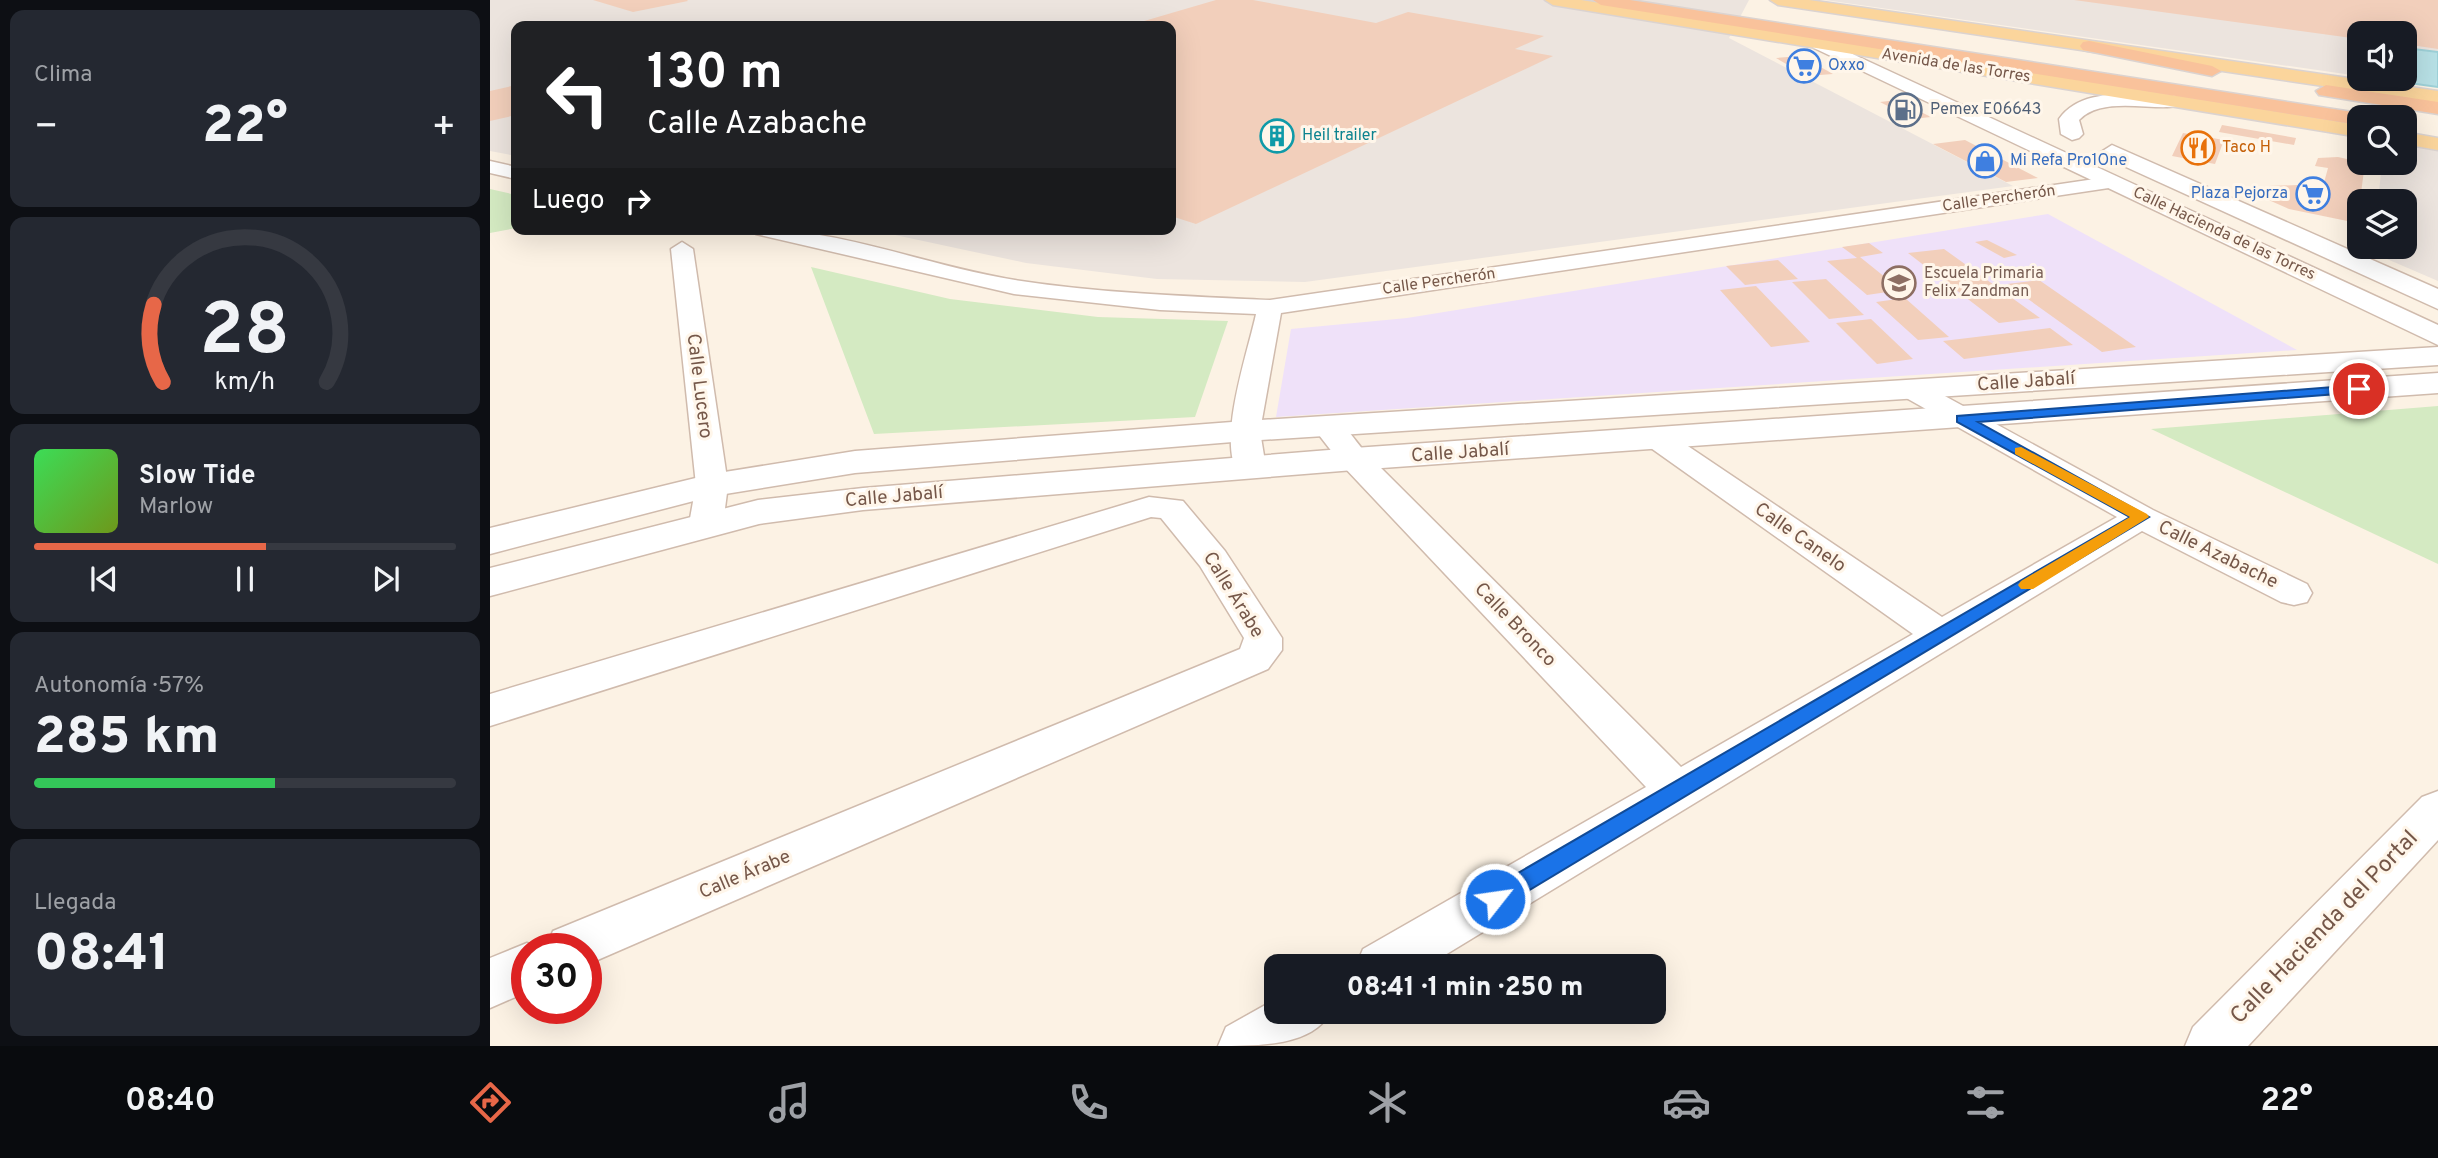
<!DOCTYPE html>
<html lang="es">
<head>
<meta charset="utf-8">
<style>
  :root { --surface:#171b24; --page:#242831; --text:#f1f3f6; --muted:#9ea1a6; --line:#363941; --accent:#e76748 }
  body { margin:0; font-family:Overpass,sans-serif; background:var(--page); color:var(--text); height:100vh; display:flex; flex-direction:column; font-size:26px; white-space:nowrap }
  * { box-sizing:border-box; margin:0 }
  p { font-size:23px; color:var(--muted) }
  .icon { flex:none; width:38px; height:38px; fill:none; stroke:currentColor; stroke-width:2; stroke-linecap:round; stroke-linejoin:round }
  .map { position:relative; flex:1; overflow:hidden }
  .panel { display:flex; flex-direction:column; gap:10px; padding:10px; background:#0d0f14; width:490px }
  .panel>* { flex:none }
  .banner { position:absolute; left:21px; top:21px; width:665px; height:214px; border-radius:14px; box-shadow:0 7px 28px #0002; background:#202124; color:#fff; overflow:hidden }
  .fabs { position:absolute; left:1857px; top:21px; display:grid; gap:14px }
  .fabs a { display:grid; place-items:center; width:70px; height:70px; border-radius:14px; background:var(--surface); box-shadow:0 7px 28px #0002; font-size:35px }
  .speed { position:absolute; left:21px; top:933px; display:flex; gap:14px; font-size:35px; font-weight:700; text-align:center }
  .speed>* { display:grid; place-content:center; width:91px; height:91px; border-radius:50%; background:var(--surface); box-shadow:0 7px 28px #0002; line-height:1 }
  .speed .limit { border:10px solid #d22; background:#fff; color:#111 }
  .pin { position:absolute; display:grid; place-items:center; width:60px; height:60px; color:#fff; margin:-30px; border:4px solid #fff; border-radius:50%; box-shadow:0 2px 7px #0007 }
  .me { position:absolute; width:77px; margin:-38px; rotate:60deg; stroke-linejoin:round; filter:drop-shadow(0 0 5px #0008) }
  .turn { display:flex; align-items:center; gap:24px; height:147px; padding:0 21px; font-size:32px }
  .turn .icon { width:91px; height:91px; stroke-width:2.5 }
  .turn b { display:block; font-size:49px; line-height:60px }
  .then { display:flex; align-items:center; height:66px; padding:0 21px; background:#0003; gap:14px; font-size:26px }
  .big { font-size:52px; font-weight:800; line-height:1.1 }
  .panel .card { flex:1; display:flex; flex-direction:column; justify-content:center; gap:10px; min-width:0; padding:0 24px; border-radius:14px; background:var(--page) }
  .panel .dial { align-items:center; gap:0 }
  .dial svg { height:182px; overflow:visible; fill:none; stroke:var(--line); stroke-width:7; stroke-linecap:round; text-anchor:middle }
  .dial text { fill:var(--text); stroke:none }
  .song { display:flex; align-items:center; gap:21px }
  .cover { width:84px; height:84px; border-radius:10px; background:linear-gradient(135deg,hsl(130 70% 55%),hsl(80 70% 35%)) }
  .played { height:7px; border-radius:4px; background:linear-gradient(90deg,var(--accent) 55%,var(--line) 55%) }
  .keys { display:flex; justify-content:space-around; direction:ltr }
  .heat { display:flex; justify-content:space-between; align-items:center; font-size:38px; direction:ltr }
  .charge { height:10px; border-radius:5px; background:linear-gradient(90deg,#34c759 57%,var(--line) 0) }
  .trip { position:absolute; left:774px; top:954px; width:402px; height:70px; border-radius:14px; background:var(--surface); box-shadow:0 7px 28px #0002; font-weight:800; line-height:70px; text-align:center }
  .tabs { display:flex; height:112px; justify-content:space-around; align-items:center; background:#090b0e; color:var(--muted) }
  .tabs .icon { width:49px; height:49px }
  .tabs .selected { color:var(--accent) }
  .tabs b { font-size:32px; color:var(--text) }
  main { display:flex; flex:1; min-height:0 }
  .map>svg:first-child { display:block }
  .industrial { fill:#ece4de }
  .education { fill:#efe1f9 }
  .green { fill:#d4eac2 }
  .water { fill:#b8e1e6; stroke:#9ed1d8; stroke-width:2 }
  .building { fill:#f2cfbb }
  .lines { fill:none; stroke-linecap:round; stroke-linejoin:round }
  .minor-casing { stroke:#d0bbad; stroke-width:3 }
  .tertiary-casing { stroke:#d0bbad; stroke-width:3 }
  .primary-casing { stroke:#dbd3d0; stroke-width:3 }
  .trunk-casing { stroke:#dbd3d0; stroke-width:3 }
  .minor { fill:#fff; fill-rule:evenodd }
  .tertiary { fill:#fff; fill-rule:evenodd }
  .primary { fill:#fbd59c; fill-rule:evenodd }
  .trunk { fill:#f9c29b; fill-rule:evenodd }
  .route { fill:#1a73e8; stroke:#114b97; stroke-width:2 }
  .slow { fill:#f59e0b }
  .labels { text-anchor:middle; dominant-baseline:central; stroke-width:6; stroke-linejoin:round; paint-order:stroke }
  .far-shop-label { font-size:16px; fill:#366cbe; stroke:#fff6ea; text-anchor:start }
  .far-street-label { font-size:16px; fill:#755749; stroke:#fff6ea }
  .far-service-label { font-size:16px; fill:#4e5e75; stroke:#fff6ea; text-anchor:start }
  .far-culture-label { font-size:16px; fill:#0d838f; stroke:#fff6ea; text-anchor:start }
  .far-food-label { font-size:16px; fill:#c56008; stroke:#fff6ea; text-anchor:start }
  .far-education-label { font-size:16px; fill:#785e54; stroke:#fff6ea; text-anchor:start }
  .street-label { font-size:19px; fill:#755749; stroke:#fff6ea }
  .near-street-label { font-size:23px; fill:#755749; stroke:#fff6ea }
</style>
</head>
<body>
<main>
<section class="panel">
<div class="card"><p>Clima</p>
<div class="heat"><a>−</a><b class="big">22°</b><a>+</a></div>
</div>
<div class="card dial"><svg viewBox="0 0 100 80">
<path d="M14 69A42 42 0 1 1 86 69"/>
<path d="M14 69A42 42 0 0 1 10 35" stroke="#e76748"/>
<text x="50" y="56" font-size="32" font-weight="700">28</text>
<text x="50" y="72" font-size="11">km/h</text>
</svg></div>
<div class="card">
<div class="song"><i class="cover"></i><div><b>Slow Tide</b><p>Marlow</p></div></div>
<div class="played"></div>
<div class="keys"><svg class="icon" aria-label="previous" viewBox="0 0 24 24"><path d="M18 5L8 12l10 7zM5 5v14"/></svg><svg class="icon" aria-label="pause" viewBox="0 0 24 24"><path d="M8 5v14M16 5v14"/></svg><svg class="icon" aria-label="next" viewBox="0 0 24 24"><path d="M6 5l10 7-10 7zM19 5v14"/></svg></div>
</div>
<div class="card"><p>Autonomía · 57%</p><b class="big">285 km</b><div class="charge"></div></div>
<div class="card"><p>Llegada</p><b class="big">08:41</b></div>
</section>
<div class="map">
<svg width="1948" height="1046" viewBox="0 0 1948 1046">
  <rect width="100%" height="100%" fill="#fcf2e4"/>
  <!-- industrial -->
  <path class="industrial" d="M0 0H1259L1239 38 1523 186 815 282 667 279 536 263 377 229H681V26H26V156L0 151Z
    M1335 0H1948V87L1890 79H1914V33H1869V76Z
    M1915 145 1948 150V281L1883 253V247H1914V201H1888L1892 163H1914Z"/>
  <!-- education -->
  <path class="education" d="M1558 214 1807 350 786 417 801 329 917 318Z"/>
  <!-- green -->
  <path class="green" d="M0 189 26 195V228L0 233Z
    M321 267 460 299 608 317 738 321 705 417 384 434Z
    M1948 406V564L1661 429Z"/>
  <!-- water -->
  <path class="water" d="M1915 48 1948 52V87L1890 79H1914Z"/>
  <!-- building -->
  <path class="building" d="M103 0H197L198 1 143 12Z
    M726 0H763L886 23 918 12 1054 36 1025 49 1063 56 706 224 681 216V26H637Z
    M1584 0H1948V49L1914 44V33H1869V39Z
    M1311 56 1343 74 1317 76 1286 58Z
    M26 85V115L0 121V91Z
    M1407 100 1441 117 1423 119 1390 102Z
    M1732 125 1806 138 1804 145 1729 132Z
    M1693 133 1734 140 1725 164 1682 156Z
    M1475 140 1548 178 1516 182 1443 144Z
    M1848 157 1875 163 1867 223 1799 209 1774 198 1779 186 1807 185 1832 190 1838 168 1825 166 1828 158Z
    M1497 240 1527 255 1514 258 1485 242Z
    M1379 243 1393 253 1370 257 1411 290 1377 295 1337 261 1367 258 1352 247Z
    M1454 249 1550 318 1509 323 1418 253Z
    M1288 260 1308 279 1255 285 1236 266Z
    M1336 279 1374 315 1339 319 1302 282Z
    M1549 280 1646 347 1612 352 1517 284Z
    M1266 286 1320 342 1281 347 1230 290Z
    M1415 298 1459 337 1428 340 1386 302Z
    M1381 319 1423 359 1387 364 1346 323Z
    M1560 328 1583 345 1474 359 1453 341Z"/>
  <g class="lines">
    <defs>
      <path id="minor" d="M0 161 26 167V179L0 173Z
        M1625 176 1635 182 1632 186 791 313 770 431 776 468 771 475 760 477 749 475C726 442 758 352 766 314L670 310 524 294 266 234 263 229C352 229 437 266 525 280 609 293 695 296 780 300Z
        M192 242 203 249 238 485 233 524 228 531 216 534 204 531 199 524 206 485 181 249Z
        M1421 381 1431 383 1663 510 1817 584 1822 593 1817 602 1804 605 1791 602 1652 531 937 966H866L873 949 1156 787 853 466 822 426 827 420C851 414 861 436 875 452L1191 767 1423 634 1158 446 1154 440 1158 434 1169 431 1180 434 1452 617 1627 517 1411 395 1407 389 1411 383Z
        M659 497 693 501 735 551 792 638V650L778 669 96 965V948H56L63 931 750 649 754 638 710 566 671 518 661 517 0 726V694Z
        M1948 791V840L1758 1046H1695L1703 1027 1932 797Z
        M37 943 51 948H37V992L0 1008V958Z
        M786 999V1012H840C824 1046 768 1046 728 1046L736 1027Z"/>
      <path id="tertiary" d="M1330 39 1948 325V345L1324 48 1321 44 1324 40Z
        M1644 94 1686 95 1696 101C1682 118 1616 91 1589 120L1593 134 1589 138 1582 140 1571 134 1569 119C1586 95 1617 94 1644 94Z
        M1622 145 1948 289V309L1614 157 1611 152Z
        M1948 347V365L755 441 365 473 223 496 0 554V528L222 474 365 451 755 421Z
        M1948 373V393L864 470 373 510 269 524 0 596V568L268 500 373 488 864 448Z"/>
      <path id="primary" d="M1055 0H1091L1869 125V137L1063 5Z
        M1280 0H1319L1948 91V103L1288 5Z
        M1914 132 1948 138V150L1914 144Z"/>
      <path id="trunk" d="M1103 0H1140L1869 113 1878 117H1869V125L1111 5Z
        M1599 41 1722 66 1731 71 1722 76 1593 50 1590 46 1593 42Z
        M1836 85 1948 102V114L1829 95 1826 91Z"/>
    </defs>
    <!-- minor casing -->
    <use href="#minor" class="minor-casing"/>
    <!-- tertiary casing -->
    <use href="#tertiary" class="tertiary-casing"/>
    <!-- primary casing -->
    <use href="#primary" class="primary-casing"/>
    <!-- trunk casing -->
    <use href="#trunk" class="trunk-casing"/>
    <!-- minor -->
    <use href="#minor" class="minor"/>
    <!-- tertiary -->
    <use href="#tertiary" class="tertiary"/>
    <!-- primary -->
    <use href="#primary" class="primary"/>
    <!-- trunk -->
    <use href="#trunk" class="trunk"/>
  </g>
  <!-- route -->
  <path class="route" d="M1869 385 1873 386V392L1488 422 1659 517 1013 906 1005 909 997 906 993 899 997 891 1640 517 1467 422V416Z"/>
  <!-- slow -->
  <path class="slow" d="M1531 447 1657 514 1659 517 1543 589H1531L1528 585 1531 581 1640 517 1525 454V448Z"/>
  <!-- icons -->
  <defs>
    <symbol id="supermarket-ring" viewBox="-11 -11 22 22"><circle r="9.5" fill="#fff6ea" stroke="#3f7fe0" stroke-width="1.5"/><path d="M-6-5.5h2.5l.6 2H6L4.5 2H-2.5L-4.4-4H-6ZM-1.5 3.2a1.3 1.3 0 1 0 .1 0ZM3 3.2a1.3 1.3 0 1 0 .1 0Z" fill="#3f7fe0"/></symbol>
    <symbol id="fuel-ring" viewBox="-11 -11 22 22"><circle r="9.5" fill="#fff6ea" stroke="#5c6f8a" stroke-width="1.5"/><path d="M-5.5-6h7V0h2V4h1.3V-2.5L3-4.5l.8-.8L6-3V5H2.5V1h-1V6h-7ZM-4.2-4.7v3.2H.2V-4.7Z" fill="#5c6f8a"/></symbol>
    <symbol id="building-ring" viewBox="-11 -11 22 22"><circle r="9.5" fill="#fff6ea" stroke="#0f9aa8" stroke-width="1.5"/><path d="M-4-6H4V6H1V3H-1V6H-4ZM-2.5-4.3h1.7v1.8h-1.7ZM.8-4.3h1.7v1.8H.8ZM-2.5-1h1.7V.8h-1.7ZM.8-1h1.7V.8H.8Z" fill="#0f9aa8"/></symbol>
    <symbol id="restaurant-ring" viewBox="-11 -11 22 22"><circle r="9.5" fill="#fff6ea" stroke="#e8710a" stroke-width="1.5"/><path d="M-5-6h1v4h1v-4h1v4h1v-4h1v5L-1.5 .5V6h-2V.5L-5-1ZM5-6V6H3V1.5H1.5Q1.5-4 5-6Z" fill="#e8710a"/></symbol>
    <symbol id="shop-ring" viewBox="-11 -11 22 22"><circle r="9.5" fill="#fff6ea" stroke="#3f7fe0" stroke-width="1.5"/><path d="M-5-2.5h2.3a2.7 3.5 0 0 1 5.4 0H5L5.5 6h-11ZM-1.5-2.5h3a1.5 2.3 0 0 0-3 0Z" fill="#3f7fe0"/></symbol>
    <symbol id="school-ring" viewBox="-11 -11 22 22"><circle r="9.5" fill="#fff6ea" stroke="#8d6e63" stroke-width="1.5"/><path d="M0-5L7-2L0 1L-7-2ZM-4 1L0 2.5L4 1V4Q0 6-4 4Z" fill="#8d6e63"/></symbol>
  </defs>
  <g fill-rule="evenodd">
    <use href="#supermarket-ring" x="1295" y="47" width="38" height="38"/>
    <use href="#fuel-ring" x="1396" y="91" width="38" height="38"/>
    <use href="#building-ring" x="768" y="117" width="38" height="38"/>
    <use href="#restaurant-ring" x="1689" y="129" width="38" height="38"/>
    <use href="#shop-ring" x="1476" y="142" width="38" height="38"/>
    <use href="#supermarket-ring" x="1804" y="175" width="38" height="38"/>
    <use href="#school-ring" x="1390" y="264" width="38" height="38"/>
  </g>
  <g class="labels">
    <!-- far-shop labels -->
    <g class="far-shop-label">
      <text x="1338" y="66">Oxxo</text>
      <text x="1520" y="161">Mi Refa Pro1One</text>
      <text x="1798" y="194" text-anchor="end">Plaza Pejorza</text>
    </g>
    <!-- far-street labels -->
    <g class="far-street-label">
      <text transform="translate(1466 66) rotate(9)">Avenida de las Torres</text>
      <text transform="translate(1509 199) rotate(-8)">Calle Percherón</text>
      <text transform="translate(1734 234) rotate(25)">Calle Hacienda de las Torres</text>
      <text transform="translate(949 282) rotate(-8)">Calle Percherón</text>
    </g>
    <!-- far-service labels -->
    <g class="far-service-label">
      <text x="1440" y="110">Pemex E06643</text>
    </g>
    <!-- far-culture labels -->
    <g class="far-culture-label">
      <text x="812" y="136">Heil trailer</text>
    </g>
    <!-- far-food labels -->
    <g class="far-food-label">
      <text x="1732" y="148">Taco H</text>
    </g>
    <!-- far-education labels -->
    <g class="far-education-label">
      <text x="1434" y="274">Escuela Primaria<tspan x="1434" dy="18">Felix Zandman</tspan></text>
    </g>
    <!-- street labels -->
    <g class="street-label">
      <text transform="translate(1536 382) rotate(-4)">Calle Jabalí</text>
      <text transform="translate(209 386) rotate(83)">Calle Lucero</text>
      <text transform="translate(970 453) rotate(-4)">Calle Jabalí</text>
      <text transform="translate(404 497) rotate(-5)">Calle Jabalí</text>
      <text transform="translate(1310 538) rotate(35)">Calle Canelo</text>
      <text transform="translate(1728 555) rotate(26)">Calle Azabache</text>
      <text transform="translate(743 595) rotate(58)">Calle Árabe</text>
      <text transform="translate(1025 625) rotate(46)">Calle Bronco</text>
      <text transform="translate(255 875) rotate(-23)">Calle Árabe</text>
    </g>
    <!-- near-street labels -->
    <g class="near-street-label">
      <text transform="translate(1835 928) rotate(-46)">Calle Hacienda del Portal</text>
    </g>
  </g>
</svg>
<div class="fabs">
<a><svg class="icon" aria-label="sound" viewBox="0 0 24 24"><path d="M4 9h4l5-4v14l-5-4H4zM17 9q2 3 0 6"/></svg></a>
<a><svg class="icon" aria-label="search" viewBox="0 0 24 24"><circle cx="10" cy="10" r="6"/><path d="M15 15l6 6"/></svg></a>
<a><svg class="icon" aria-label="layers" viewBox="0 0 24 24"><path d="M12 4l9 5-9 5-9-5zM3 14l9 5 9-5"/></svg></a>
</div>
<div class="speed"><div class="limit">30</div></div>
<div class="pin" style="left:1869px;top:389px;background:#d93025"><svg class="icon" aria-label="arrive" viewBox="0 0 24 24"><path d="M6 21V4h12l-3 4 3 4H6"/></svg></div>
<svg class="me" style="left:1005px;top:899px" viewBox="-20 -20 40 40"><circle r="17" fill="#1a73e8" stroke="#fff" stroke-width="3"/><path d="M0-11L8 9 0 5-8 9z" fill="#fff"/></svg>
<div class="trip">08:41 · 1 min · 250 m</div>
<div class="banner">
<div class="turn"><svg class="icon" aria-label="left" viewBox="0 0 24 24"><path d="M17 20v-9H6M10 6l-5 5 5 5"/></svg><div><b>130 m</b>Calle Azabache</div></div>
<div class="then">Luego<svg class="icon" aria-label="right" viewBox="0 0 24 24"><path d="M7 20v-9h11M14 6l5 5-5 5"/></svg></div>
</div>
</div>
</main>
<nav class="tabs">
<b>08:40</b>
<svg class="icon selected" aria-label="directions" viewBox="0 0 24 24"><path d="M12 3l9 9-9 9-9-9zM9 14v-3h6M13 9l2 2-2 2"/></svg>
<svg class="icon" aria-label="music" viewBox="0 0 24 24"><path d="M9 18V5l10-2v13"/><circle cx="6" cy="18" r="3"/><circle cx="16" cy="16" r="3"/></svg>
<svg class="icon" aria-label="phone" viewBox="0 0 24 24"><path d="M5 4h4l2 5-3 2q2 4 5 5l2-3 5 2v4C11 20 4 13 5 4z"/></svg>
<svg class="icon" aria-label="climate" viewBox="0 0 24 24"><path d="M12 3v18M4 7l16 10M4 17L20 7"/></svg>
<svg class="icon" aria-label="car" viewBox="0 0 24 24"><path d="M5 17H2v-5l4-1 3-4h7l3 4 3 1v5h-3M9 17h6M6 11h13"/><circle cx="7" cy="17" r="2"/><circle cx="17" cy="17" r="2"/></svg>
<svg class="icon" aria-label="filters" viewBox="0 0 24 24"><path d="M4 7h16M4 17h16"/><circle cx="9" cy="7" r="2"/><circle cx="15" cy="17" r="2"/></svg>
<b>22°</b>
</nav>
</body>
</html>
